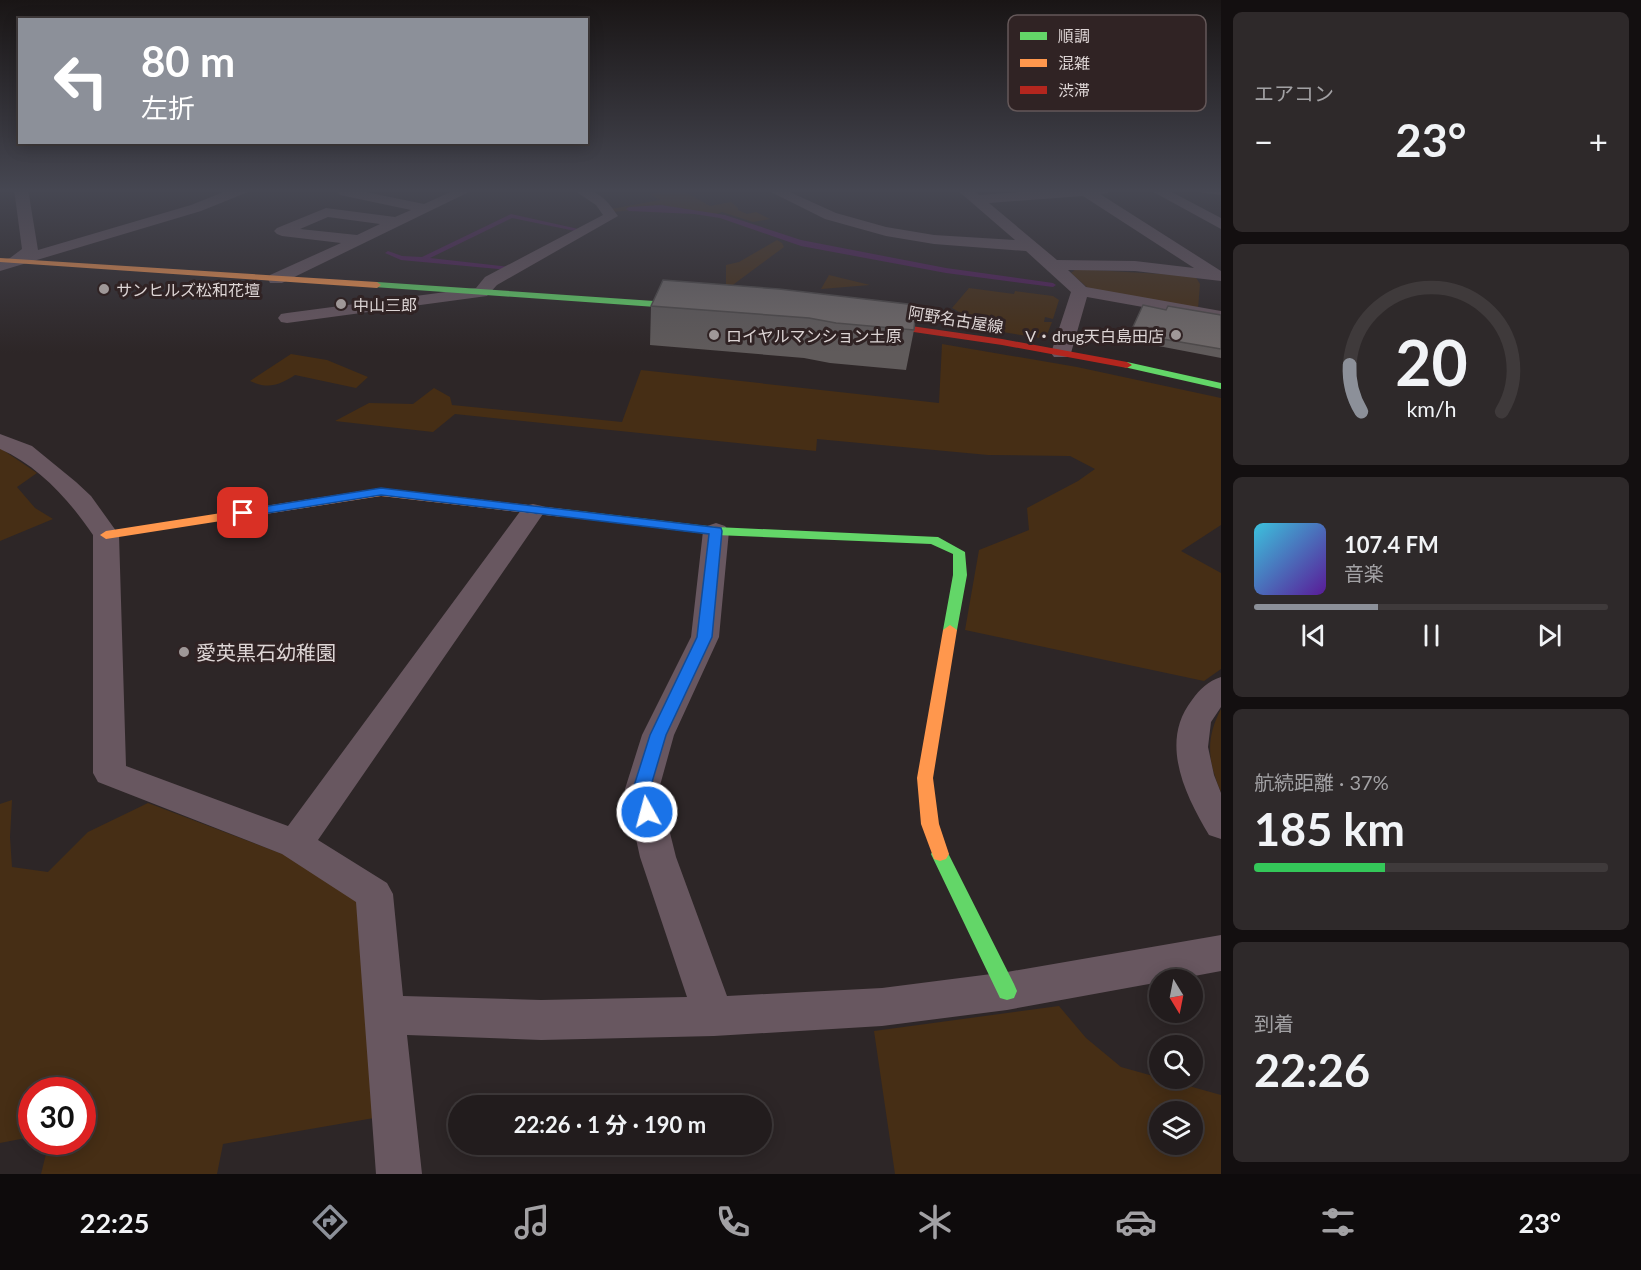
<!DOCTYPE html>
<html lang="ja">
<head>
<meta charset="utf-8">
<style>
  :root { --surface:#221c1d; --page:#2e292a; --text:#f1f3f6; --muted:#a2a1a4; --line:#3f3a3b; --accent:#8c9099 }
  body { margin:0; font-family:Lato,"Noto Sans JP",sans-serif; background:var(--page); color:var(--text); height:100vh; display:flex; flex-direction:column; font-size:22px; white-space:nowrap }
  * { box-sizing:border-box; margin:0 }
  p { font-size:20px; color:var(--muted) }
  .icon { flex:none; width:33px; height:33px; fill:none; stroke:currentColor; stroke-width:2; stroke-linecap:round; stroke-linejoin:round }
  .map { position:relative; flex:1; overflow:hidden }
  .details { display:flex; flex-direction:column; gap:12px; padding:12px; background:#130f10; width:420px }
  .details>* { flex:none }
  .hud { position:absolute; left:18px; top:18px; width:570px; height:126px; border-radius:0px; box-shadow:0 3px 15px #0003,0 0 0 2px var(--line); background:#8c9099; color:#fff; overflow:hidden }
  .needle { width:39px; rotate:170deg }
  .tools { position:absolute; left:1149px; top:969px; display:grid; gap:12px }
  .tools a { display:grid; place-items:center; width:54px; height:54px; border-radius:50%; background:var(--surface); box-shadow:0 3px 15px #0003,0 0 0 2px var(--line); font-size:30px }
  .speed { position:absolute; left:18px; top:1077px; display:flex; gap:12px; font-size:30px; font-weight:700; text-align:center }
  .speed>* { display:grid; place-content:center; width:78px; height:78px; border-radius:50%; background:var(--surface); box-shadow:0 3px 15px #0003,0 0 0 2px var(--line); line-height:1 }
  .speed .limit { border:9px solid #d22; background:#fff; color:#111 }
  .pin { position:absolute; display:grid; place-items:center; width:51px; height:51px; color:#fff; margin:-26px; border-radius:12px; box-shadow:0 3px 9px #0006 }
  .me { position:absolute; width:66px; margin:-33px; rotate:353deg; stroke-linejoin:round; filter:drop-shadow(0 0 4px #0008) }
  .turn { display:flex; align-items:center; gap:21px; height:126px; padding:0 24px; font-size:27px }
  .turn .icon { width:78px; height:78px; stroke-width:2.5 }
  .turn b { display:block; font-size:42px; line-height:51px }
  .big { font-size:45px; font-weight:700; line-height:1.1 }
  .details .tile { flex:1; display:flex; flex-direction:column; justify-content:center; gap:9px; min-width:0; padding:0 21px; border-radius:9px; background:var(--page) }
  .details .dial { align-items:center; gap:0 }
  .dial svg { height:156px; overflow:visible; fill:none; stroke:var(--line); stroke-width:7; stroke-linecap:round; text-anchor:middle }
  .dial text { fill:var(--text); stroke:none }
  .song { display:flex; align-items:center; gap:18px }
  .cover { width:72px; height:72px; border-radius:9px; background:linear-gradient(135deg,hsl(190 70% 55%),hsl(270 70% 35%)) }
  .played { height:6px; border-radius:3px; background:linear-gradient(90deg,var(--accent) 35%,var(--line) 35%) }
  .keys { display:flex; justify-content:space-around; direction:ltr }
  .heat { display:flex; justify-content:space-between; align-items:center; font-size:33px; direction:ltr }
  .charge { height:9px; border-radius:4px; background:linear-gradient(90deg,#34c759 37%,var(--line) 0) }
  .trip { position:absolute; left:448px; top:1095px; width:324px; height:60px; border-radius:30px; background:var(--surface); box-shadow:0 3px 15px #0003,0 0 0 2px var(--line); font-weight:700; line-height:60px; text-align:center }
  .tabs { display:flex; height:96px; justify-content:space-around; align-items:center; background:#0e0b0c; color:var(--muted) }
  .tabs .icon { width:42px; height:42px }
  .tabs .on { color:var(--accent) }
  .tabs b { font-size:27px; color:var(--text) }
  main { display:flex; flex:1; min-height:0 }
  .map>svg:first-child { display:block }
  .green { fill:#462e15; fill-rule:evenodd }
  .lines { fill:none; stroke-linecap:round; stroke-linejoin:round }
  .stream { fill:#531e5c; fill-rule:evenodd }
  .street { fill:#685760; fill-rule:evenodd }
  .fast { fill:#63d668; fill-rule:evenodd }
  .slow { fill:#ff974d; fill-rule:evenodd }
  .jam { fill:#b3261e; fill-rule:evenodd }
  .wall { fill:#605b5b }
  .building { fill:#706a6a; stroke:#4e4a4a; stroke-width:1.5 }
  .route { fill:#1a73e8; stroke:#114b97; stroke-width:1.5 }
  .poi-dot { fill:#9f9898; stroke:#302324; stroke-width:2 }
  .labels { text-anchor:middle; dominant-baseline:central; stroke-width:6; stroke-linejoin:round; paint-order:stroke }
  .far-poi-label { font-size:16px; fill:#ddd5d5; stroke:#302324; text-anchor:start }
  .far-street-label { font-size:16px; fill:#ddd5d5; stroke:#302324 }
  .poi-label { font-size:20px; fill:#ddd5d5; stroke:#302324; text-anchor:start }
  .key { fill:#302324; stroke:#645859; stroke-width:1.5 }
  .key-label { font-size:16px; fill:#ddd5d5 }
</style>
</head>
<body>
<main>
<div class="map">
<svg width="1221" height="1174" viewBox="0 0 1221 1174">
  <rect width="100%" height="100%" fill="#2d2627"/>
  <!-- green -->
  <path class="green" d="M680 189 710 206 731 202 738 208V210L747 214 756 212 770 219 753 222 722 212 714 215 661 207 613 212 611 209 660 200 650 194Z
    M777 240 782 243 784 247 726 290V265L739 262Z
    M1076 269 1195 276 1200 284 1198 309 1089 289 1071 273Z
    M829 275 870 285 821 289Z
    M969 288 1014 294 1015 291 1053 296 1059 300 1053 319 1045 317 1044 322H1052L1046 337 1040 338 953 324 962 321 963 314 952 308Z
    M942 344 1077 367 1221 398V525L1181 551 1221 573V669L1204 681 965 630 979 550 1029 530 1027 508 1078 481 1095 469 1070 456 988 455 817 439 816 451 455 414 433 432 335 421 369 403 413 404 434 388 450 397 452 405 622 422 641 370 939 403Z
    M291 354 327 360 368 377 356 388 295 375C278 386 268 389 250 381Z
    M0 448 37 473 17 487 35 508 53 519 0 541Z
    M1221 709V792C1208 762 1205 739 1221 709Z
    M12 800 10 837 12 867 48 872 88 832 148 803 285 855 360 903 374 1118 223 1144 217 1174H41L49 1142H82V1090H32L31 1137 0 1143V804Z
    M1059 1006 1086 1038 1121 1067 1221 1095V1174H895L874 1031ZM1160 1112H1192V1144H1160Z"/>
  <g class="lines">
    <!-- stream -->
    <path class="stream" d="M661 205 725 215 801 240 946 268 1053 283 1056 285 1053 287 946 273 801 246 720 218 694 214 629 211 626 209 629 207Z
      M511 214 583 230 580 232 512 218 430 258 511 267 512 268 509 270 401 260 385 253 388 251 402 256 422 257Z"/>
    <!-- street -->
    <path class="street" d="M14 189H28L38 250 191 205 231 189H250L248 192 201 211 0 271V261L10 258 22 249Z
      M340 189H351L424 204 457 189H475L282 283H270L268 279 270 275 341 243 282 236 277 234 274 231 277 228 326 208 395 217 411 210 340 195 338 192ZM328 217 380 224 357 235 300 229Z
      M572 189C597 189 604 196 618 216L497 285 487 296 287 323 281 322 278 318 281 314 287 313 476 288 485 277 603 215 596 205Z
      M765 189H783L836 213 886 227 934 235 1015 240 956 189H972L979 195 1061 189H1109L1108 193 1100 194 1221 271V281L1135 271 1068 270 1086 287 1221 311V321L1087 297 1071 353 1068 357H1054L1051 353 1071 292 1026 251 934 244 886 236 825 219ZM1083 196 1194 268 1135 261 1057 260 989 203Z
      M1148 189H1166L1221 218V229Z
      M1197 189H1221V195L1199 192Z
      M0 434 32 446 76 482 91 496 119 535 126 766 288 826 524 506 533 504 542 506 545 511 318 840 387 883 393 894 403 996 541 1000 687 997 640 857 625 789 642 735 691 637 703 531 707 526 716 523 725 526 729 531 719 637 674 735 659 789 676 857 727 996 882 988 1007 972 1221 935V971L1173 980H1160V982L1007 1010 882 1026 714 1036 541 1040 407 1035 422 1174H376L356 902 282 854 98 782 93 773V535C70 501 39 466 0 449Z
      M1221 677V707L1211 722 1208 747 1214 775 1221 793V839L1209 835C1185 795 1159 742 1192 700 1200 689 1208 681 1221 677Z"/>
    <!-- fast -->
    <path class="fast" d="M377 282 698 304 702 307 698 310 374 287V283Z
      M1127 362 1221 383V389L1124 367V363Z
      M563 509 716 527 938 537 965 552 967 575 957 630 950 635 943 630 953 575V554L931 544 716 535 559 516 557 513Z
      M940 847 946 849 1014 984 1017 991 1014 998 1007 1000 1000 998 931 854 934 849Z"/>
    <!-- slow -->
    <path class="slow" d="M0 258 377 282 381 285 377 288 0 262Z
      M381 488 563 509 569 513 563 517 381 496 106 539 100 535 106 531Z
      M950 625 957 630 933 778 939 824 949 854 946 859 940 861 934 859 921 824 917 778 943 630Z"/>
    <!-- jam -->
    <path class="jam" d="M869 320 1002 339 1127 362 1132 365 1127 368 1002 345 866 325V321Z"/>
  </g>
  <!-- wall -->
  <path class="wall" d="M916 305 914 330 906 370 830 363 804 358 650 345 651 306Z
    M1166 310 1221 315V358L1148 344 1129 337 1132 329Z"/>
  <!-- building -->
  <path class="building" d="M663 280 779 289 916 305 914 330 836 323 809 318 651 306Z
    M1143 305 1166 310 1168 306 1221 315V349L1151 337 1132 329Z"/>
  <!-- sky -->
  <linearGradient id="sky" x2="0" y2="1"><stop stop-color="#191515"/><stop offset="0.54" stop-color="#464752"/><stop offset="1" stop-color="#464752" stop-opacity="0"/></linearGradient>
  <rect width="1221" height="353" fill="url(#sky)"/>
  <!-- route -->
  <path class="route" d="M381 488 721 528 722 531 712 637 666 735 650 789 656 812 653 817 647 819 641 817 633 789 650 735 697 637 709 534 381 495 243 517 237 513 243 510Z"/>
  <!-- markers -->
  <g class="poi-dot">
    <circle cx="104" cy="289" r="6"/>
    <circle cx="341" cy="304" r="6"/>
    <circle cx="714" cy="335" r="6"/>
    <circle cx="1176" cy="335" r="6"/>
    <circle cx="184" cy="652" r="6"/>
  </g>
  <g class="labels">
    <!-- far-poi labels -->
    <g class="far-poi-label">
      <text x="116" y="289">サンヒルズ松和花壇</text>
      <text x="353" y="304">中山三郎</text>
      <text x="726" y="335">ロイヤルマンション土原</text>
      <text x="1164" y="335" text-anchor="end">V・drug天白島田店</text>
    </g>
    <!-- far-street labels -->
    <g class="far-street-label">
      <text transform="translate(956 319) rotate(9)">阿野名古屋線</text>
    </g>
    <!-- poi labels -->
    <g class="poi-label">
      <text x="196" y="652">愛英黒石幼稚園</text>
    </g>
  </g>
  <!-- legend -->
  <rect x="1008" y="15" width="198" height="96" rx="9" class="key"/>
  <rect x="1020" y="32" width="27" height="8" fill="#63d668"/>
  <rect x="1020" y="59" width="27" height="8" fill="#ff974d"/>
  <rect x="1020" y="86" width="27" height="8" fill="#b3261e"/>
  <g class="key-label">
    <text x="1058" y="42">順調</text>
    <text x="1058" y="69">混雑</text>
    <text x="1058" y="96">渋滞</text>
  </g>
</svg>
<div class="tools">
<a><svg class="needle" viewBox="-14 -14 28 28"><path d="M0-13l5 13h-10z" fill="#e53935"/><path d="M0 13l5-13h-10z" fill="#a2a1a4"/></svg></a>
<a><svg class="icon" aria-label="search" viewBox="0 0 24 24"><circle cx="10" cy="10" r="6"/><path d="M15 15l6 6"/></svg></a>
<a><svg class="icon" aria-label="layers" viewBox="0 0 24 24"><path d="M12 4l9 5-9 5-9-5zM3 14l9 5 9-5"/></svg></a>
</div>
<div class="speed"><div class="limit">30</div></div>
<div class="pin" style="left:243px;top:513px;background:#d93025"><svg class="icon" aria-label="arrive" viewBox="0 0 24 24"><path d="M6 21V4h12l-3 4 3 4H6"/></svg></div>
<svg class="me" style="left:647px;top:812px" viewBox="-20 -20 40 40"><circle r="17" fill="#1a73e8" stroke="#fff" stroke-width="3"/><path d="M0-11L8 9 0 5-8 9z" fill="#fff"/></svg>
<div class="trip">22:26 · 1 分 · 190 m</div>
<div class="hud">
<div class="turn"><svg class="icon" aria-label="left" viewBox="0 0 24 24"><path d="M17 20v-9H6M10 6l-5 5 5 5"/></svg><div><b>80 m</b>左折</div></div>
</div>
</div>
<section class="details">
<div class="tile"><p>エアコン</p>
<div class="heat"><a>−</a><b class="big">23°</b><a>+</a></div>
</div>
<div class="tile dial"><svg viewBox="0 0 100 80">
<path d="M14 69A42 42 0 1 1 86 69"/>
<path d="M14 69A42 42 0 0 1 8 45" stroke="#8c9099"/>
<text x="50" y="56" font-size="32" font-weight="700">20</text>
<text x="50" y="72" font-size="11">km/h</text>
</svg></div>
<div class="tile">
<div class="song"><i class="cover"></i><div><b>107.4 FM</b><p>音楽</p></div></div>
<div class="played"></div>
<div class="keys"><svg class="icon" aria-label="previous" viewBox="0 0 24 24"><path d="M18 5L8 12l10 7zM5 5v14"/></svg><svg class="icon" aria-label="pause" viewBox="0 0 24 24"><path d="M8 5v14M16 5v14"/></svg><svg class="icon" aria-label="next" viewBox="0 0 24 24"><path d="M6 5l10 7-10 7zM19 5v14"/></svg></div>
</div>
<div class="tile"><p>航続距離 · 37%</p><b class="big">185 km</b><div class="charge"></div></div>
<div class="tile"><p>到着</p><b class="big">22:26</b></div>
</section>
</main>
<nav class="tabs">
<b>22:25</b>
<svg class="icon on" aria-label="directions" viewBox="0 0 24 24"><path d="M12 3l9 9-9 9-9-9zM9 14v-3h6M13 9l2 2-2 2"/></svg>
<svg class="icon" aria-label="music" viewBox="0 0 24 24"><path d="M9 18V5l10-2v13"/><circle cx="6" cy="18" r="3"/><circle cx="16" cy="16" r="3"/></svg>
<svg class="icon" aria-label="phone" viewBox="0 0 24 24"><path d="M5 4h4l2 5-3 2q2 4 5 5l2-3 5 2v4C11 20 4 13 5 4z"/></svg>
<svg class="icon" aria-label="climate" viewBox="0 0 24 24"><path d="M12 3v18M4 7l16 10M4 17L20 7"/></svg>
<svg class="icon" aria-label="car" viewBox="0 0 24 24"><path d="M5 17H2v-5l4-1 3-4h7l3 4 3 1v5h-3M9 17h6M6 11h13"/><circle cx="7" cy="17" r="2"/><circle cx="17" cy="17" r="2"/></svg>
<svg class="icon" aria-label="filters" viewBox="0 0 24 24"><path d="M4 7h16M4 17h16"/><circle cx="9" cy="7" r="2"/><circle cx="15" cy="17" r="2"/></svg>
<b>23°</b>
</nav>
</body>
</html>
